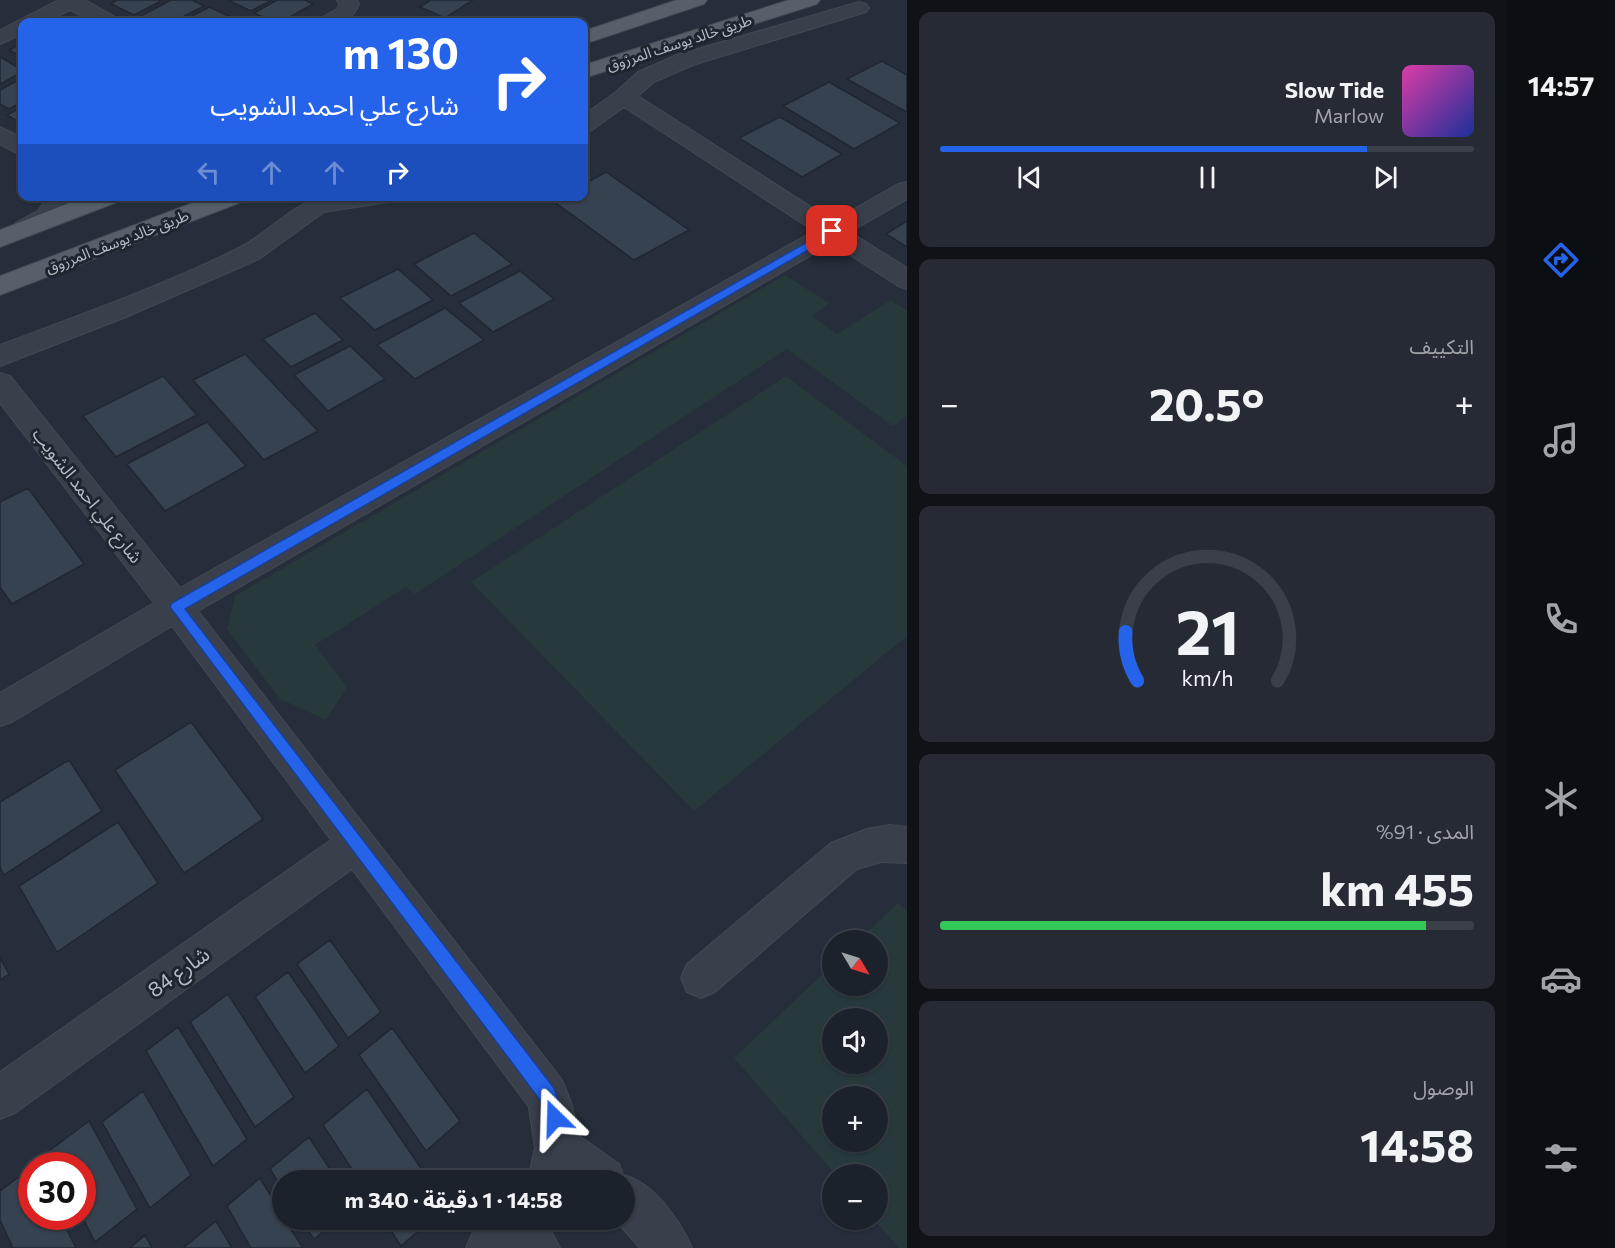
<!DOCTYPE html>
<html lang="ar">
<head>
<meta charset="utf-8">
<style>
  :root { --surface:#1c222c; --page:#252a34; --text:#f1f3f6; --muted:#a0a4a9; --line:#3a3f48; --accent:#2563eb }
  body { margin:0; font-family:Commissioner,"Noto Sans Arabic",sans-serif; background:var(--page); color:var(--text); direction:rtl; height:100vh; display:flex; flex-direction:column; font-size:22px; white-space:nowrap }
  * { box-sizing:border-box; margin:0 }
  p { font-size:20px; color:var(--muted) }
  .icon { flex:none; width:33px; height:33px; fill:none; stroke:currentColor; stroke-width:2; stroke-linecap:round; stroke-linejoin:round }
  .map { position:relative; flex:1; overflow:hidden; direction:ltr }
  .side { display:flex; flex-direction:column; gap:12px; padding:12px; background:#0f1318; width:600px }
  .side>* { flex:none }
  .guide { position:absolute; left:18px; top:18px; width:570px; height:183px; border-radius:12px; box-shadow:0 2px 4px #0004,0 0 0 2px var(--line); direction:rtl; background:#2563eb; color:#fff; overflow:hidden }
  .needle { width:39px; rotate:128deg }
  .tools { position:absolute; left:822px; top:930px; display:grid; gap:12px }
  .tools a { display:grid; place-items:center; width:66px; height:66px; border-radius:50%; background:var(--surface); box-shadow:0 2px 4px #0004,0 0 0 2px var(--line); font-size:30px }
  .speed { position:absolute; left:18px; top:1152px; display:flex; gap:12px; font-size:30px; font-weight:700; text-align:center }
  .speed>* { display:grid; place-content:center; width:78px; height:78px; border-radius:50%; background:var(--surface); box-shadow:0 2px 4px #0004,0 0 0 2px var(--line); line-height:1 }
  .speed .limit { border:9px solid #d22; background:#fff; color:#111 }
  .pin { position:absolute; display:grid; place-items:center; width:51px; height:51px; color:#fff; margin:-26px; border-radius:12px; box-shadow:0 3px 9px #0006 }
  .me { position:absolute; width:66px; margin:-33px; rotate:338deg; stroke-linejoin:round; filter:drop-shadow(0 0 4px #0008) }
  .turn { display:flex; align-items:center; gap:21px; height:126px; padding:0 30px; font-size:27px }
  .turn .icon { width:78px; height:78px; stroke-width:2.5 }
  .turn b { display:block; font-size:42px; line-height:51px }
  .lanes { display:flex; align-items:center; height:57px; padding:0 30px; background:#0003; justify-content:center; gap:30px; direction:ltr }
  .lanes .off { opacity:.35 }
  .big { font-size:45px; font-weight:700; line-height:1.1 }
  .side .tile { flex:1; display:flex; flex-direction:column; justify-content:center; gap:9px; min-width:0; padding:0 21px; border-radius:12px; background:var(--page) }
  .side .dial { align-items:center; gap:0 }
  .dial svg { height:156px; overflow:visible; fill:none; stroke:var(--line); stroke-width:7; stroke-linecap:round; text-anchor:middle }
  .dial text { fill:var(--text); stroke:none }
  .song { display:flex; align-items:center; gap:18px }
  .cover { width:72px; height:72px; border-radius:9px; background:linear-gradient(135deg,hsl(320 70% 55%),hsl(230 70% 35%)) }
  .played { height:6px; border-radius:3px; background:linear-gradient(90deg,var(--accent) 80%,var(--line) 80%) }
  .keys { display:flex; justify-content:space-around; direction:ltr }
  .heat { display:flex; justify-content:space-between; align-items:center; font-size:33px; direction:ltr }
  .charge { height:9px; border-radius:4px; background:linear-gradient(90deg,#34c759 91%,var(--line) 0) }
  .trip { position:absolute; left:272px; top:1170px; width:363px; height:60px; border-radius:30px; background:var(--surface); box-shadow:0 2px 4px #0004,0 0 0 2px var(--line); font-weight:700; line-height:60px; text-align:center; direction:rtl }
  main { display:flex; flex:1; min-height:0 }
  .dock { display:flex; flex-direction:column; width:108px; justify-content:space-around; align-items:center; background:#0b0e12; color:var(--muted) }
  .dock .icon { width:42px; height:42px }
  .dock .on { color:var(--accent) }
  .dock b { font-size:27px; color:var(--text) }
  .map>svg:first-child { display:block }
  .green { fill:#27393b; fill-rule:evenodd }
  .building { fill:#374250; stroke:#202731; stroke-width:1.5 }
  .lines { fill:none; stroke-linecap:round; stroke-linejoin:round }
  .minor-casing { stroke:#424953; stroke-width:2 }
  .major-casing { stroke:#424953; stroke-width:2 }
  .minor { fill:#39404b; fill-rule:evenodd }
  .major { fill:#575f6a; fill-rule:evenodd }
  .route { fill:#2563eb; stroke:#184099; stroke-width:1.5 }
  .labels { text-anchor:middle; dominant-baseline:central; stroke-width:6; stroke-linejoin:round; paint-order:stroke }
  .far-street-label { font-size:15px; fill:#b4bbc6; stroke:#1e252f }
  .street-label { font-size:18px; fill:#b4bbc6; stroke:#1e252f }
  .near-street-label { font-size:21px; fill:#b4bbc6; stroke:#1e252f }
</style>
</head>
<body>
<main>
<nav class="dock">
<b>14:57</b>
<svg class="icon on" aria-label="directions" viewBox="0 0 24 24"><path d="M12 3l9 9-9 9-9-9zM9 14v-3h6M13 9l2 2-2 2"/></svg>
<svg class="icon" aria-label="music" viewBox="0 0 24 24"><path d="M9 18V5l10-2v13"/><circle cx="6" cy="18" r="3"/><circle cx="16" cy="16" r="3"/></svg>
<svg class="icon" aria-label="phone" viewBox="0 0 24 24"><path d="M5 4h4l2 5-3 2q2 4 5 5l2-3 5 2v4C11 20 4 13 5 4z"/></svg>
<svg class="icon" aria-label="climate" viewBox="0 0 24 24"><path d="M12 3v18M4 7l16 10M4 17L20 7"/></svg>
<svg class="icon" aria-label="car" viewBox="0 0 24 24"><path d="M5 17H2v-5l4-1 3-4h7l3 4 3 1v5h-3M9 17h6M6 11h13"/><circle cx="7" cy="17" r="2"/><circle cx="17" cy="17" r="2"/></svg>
<svg class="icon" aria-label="filters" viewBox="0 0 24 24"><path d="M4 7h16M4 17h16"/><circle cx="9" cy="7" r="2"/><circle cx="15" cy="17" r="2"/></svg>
</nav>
<section class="side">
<div class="tile">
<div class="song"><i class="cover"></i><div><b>Slow Tide</b><p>Marlow</p></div></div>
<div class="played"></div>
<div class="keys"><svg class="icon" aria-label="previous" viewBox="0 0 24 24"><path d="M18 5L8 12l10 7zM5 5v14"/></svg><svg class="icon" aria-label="pause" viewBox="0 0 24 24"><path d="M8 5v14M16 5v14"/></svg><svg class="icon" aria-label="next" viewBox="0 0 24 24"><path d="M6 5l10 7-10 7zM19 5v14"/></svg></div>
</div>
<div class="tile"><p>التكييف</p>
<div class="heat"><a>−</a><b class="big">20.5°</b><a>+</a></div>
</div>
<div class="tile dial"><svg viewBox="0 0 100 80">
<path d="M14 69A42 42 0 1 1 86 69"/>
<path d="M14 69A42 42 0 0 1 8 44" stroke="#2563eb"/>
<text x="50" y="56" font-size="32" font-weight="700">21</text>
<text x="50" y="72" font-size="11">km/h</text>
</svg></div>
<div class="tile"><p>المدى · 91%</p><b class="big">455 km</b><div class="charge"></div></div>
<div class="tile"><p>الوصول</p><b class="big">14:58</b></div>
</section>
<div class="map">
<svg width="907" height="1248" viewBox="0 0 907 1248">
  <rect width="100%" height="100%" fill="#252e3a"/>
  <!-- green -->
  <path class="green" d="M785 275 829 303 812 316 837 334 891 300 907 311V416L893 426 787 349 415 594 406 587 315 645 347 687 326 720 280 699 227 629 235 596Z
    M786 376 907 466V636L694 811 471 582Z
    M898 903 907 912V1248H899L874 1220H878V1174H835L734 1058 832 965V986H878V940H859ZM832 1018H878V1064H832ZM832 1096H878V1142H832Z"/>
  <!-- building -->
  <path class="building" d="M117 0H163L134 15 111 4Z
    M171 0H192L204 6 173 22H150L139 17Z
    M228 0H272L251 11Z
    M277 0H305L313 4 281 22H273L254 13Z
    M431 0H473L445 18 420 7Z
    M209 7 235 19 229 22H181Z
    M22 43V57L9 50Z
    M0 57 22 70V72L0 84Z
    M882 61 907 75V112L847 79Z
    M22 78V102L9 109 0 104V90Z
    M829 82 900 123 854 149 783 106Z
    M22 107V124L7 115Z
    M780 117 842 154 802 177 739 138Z
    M606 172 689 230 634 260 552 200 558 196H584V184Z
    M907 221V247L886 234Z
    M474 233 512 264 451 296 414 264Z
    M398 269 433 300 375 330 340 298Z
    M520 271 554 299 493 332 459 303Z
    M445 308 484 340 415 379 377 345Z
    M315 313 343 340 291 367 263 339Z
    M350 346 385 379 328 411 294 375Z
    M245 354 318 431 264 460 193 380Z
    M163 376 197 415 116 457 83 416Z
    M207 422 246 466 165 511 127 464Z
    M28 488 84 564 12 604 0 587V502Z
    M191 722 263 819 184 873 115 770Z
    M69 760 102 811 4 875 0 867V802Z
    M118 822 158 883 57 952 19 886Z
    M330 940 381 1012 348 1038 297 964Z
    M0 958 9 974 0 980Z
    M288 972 339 1046 305 1073 255 997Z
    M228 994 294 1097 255 1127 190 1022Z
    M178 1027 247 1139 213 1166 146 1051Z
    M392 1028 460 1121 426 1151 359 1055Z
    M367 1089 429 1180H359L323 1125Z
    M143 1091 191 1175 150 1208 102 1122Z
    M89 1121 137 1209 95 1242 82 1216V1166H56L49 1151Z
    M309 1137 337 1180H282V1188L270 1169Z
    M32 1167V1216H60L76 1248H13L0 1220V1191Z
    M260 1178 282 1214V1220H285L303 1248H251L227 1206Z
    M301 1220H337L314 1239Z
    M384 1220H431L401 1246Z
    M216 1221 232 1248H183Z
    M145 1235 152 1248H130Z"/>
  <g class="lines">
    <defs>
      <path id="minor" d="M59 0H85L117 18 120 22H95L70 10 45 22H22V34L0 44V30Z
        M337 0H357L359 4C352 24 337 22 318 22L321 18 337 9 339 4Z
        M859 2 866 4 869 8 866 12 693 65 654 82 638 96 833 221 898 184 907 182V199L850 232 907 268V289L898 286 832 243 198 611 562 1080 572 1105 578 1135 619 1164 623 1175C653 1182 680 1220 692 1248H640L615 1220H624V1180H528L535 1148 529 1107 352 869 15 1113 0 1119V1072L331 840 172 626 12 722 0 726V693L154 603 0 403V373L10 376 180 588 814 231 624 107 592 130 584 132V115L616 92 638 72 677 55Z
        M0 127 22 138V154L14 152 0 144Z
        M48 196H73C60 215 42 241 16 235L13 229 16 223 38 211Z
        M324 196H397L394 201 324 212 259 259 126 317 0 366V345C80 315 162 286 239 248 269 233 291 204 324 196Z
        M890 825 907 827V863L882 862 857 869 715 992 701 998 687 992 681 978 687 964 831 843 867 829Z
        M487 1220H545L560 1248H466L473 1232Z"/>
      <path id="major" d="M677 0H707L704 4 584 44V31Z
        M789 0H820L817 4 584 78V65Z
        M87 196H123L120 201 0 247V230Z
        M211 196H247L244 201 0 295V276Z"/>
    </defs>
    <!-- minor casing -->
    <use href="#minor" class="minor-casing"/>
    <!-- major casing -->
    <use href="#major" class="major-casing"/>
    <!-- minor -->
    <use href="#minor" class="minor"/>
    <!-- major -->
    <use href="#major" class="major"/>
  </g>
  <!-- route -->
  <path class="route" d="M832 228 837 231 836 234 185 609 554 1088 564 1118 562 1124 555 1127 549 1124 540 1100 170 607 172 603Z"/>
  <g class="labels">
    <!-- far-street labels -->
    <g class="far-street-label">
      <text transform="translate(679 42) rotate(-18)">طريق خالد يوسف المرزوق</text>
      <text transform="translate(117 241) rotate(-21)">طريق خالد يوسف المرزوق</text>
    </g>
    <!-- street labels -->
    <g class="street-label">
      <text transform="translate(88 495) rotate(52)">شارع علي احمد الشويب</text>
    </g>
    <!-- near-street labels -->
    <g class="near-street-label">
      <text transform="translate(178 971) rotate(-36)">شارع 84</text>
    </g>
  </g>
</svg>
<div class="tools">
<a><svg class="needle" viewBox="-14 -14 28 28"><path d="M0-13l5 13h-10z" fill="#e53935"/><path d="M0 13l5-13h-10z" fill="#a0a4a9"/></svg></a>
<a><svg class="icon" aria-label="sound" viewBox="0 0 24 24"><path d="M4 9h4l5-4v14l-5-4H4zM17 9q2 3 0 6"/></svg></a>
<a>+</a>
<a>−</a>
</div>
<div class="speed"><div class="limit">30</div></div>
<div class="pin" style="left:832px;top:231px;background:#d93025"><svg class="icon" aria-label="arrive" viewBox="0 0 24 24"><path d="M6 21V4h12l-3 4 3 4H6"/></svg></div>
<svg class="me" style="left:555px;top:1118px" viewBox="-20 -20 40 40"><path d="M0-17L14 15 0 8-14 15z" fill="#2563eb" stroke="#fff" stroke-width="4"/></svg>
<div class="trip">14:58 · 1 دقيقة · 340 m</div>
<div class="guide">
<div class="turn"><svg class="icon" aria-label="right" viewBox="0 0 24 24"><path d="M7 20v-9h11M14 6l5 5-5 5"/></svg><div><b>130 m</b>شارع علي احمد الشويب</div></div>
<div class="lanes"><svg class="icon off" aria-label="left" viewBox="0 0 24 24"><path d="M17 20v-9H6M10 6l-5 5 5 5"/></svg><svg class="icon off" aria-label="ahead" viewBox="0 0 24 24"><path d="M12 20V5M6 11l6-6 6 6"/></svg><svg class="icon off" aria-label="ahead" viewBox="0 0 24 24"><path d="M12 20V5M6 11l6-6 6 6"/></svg><svg class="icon" aria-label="right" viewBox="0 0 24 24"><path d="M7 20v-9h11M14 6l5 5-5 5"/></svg></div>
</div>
</div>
</main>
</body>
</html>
